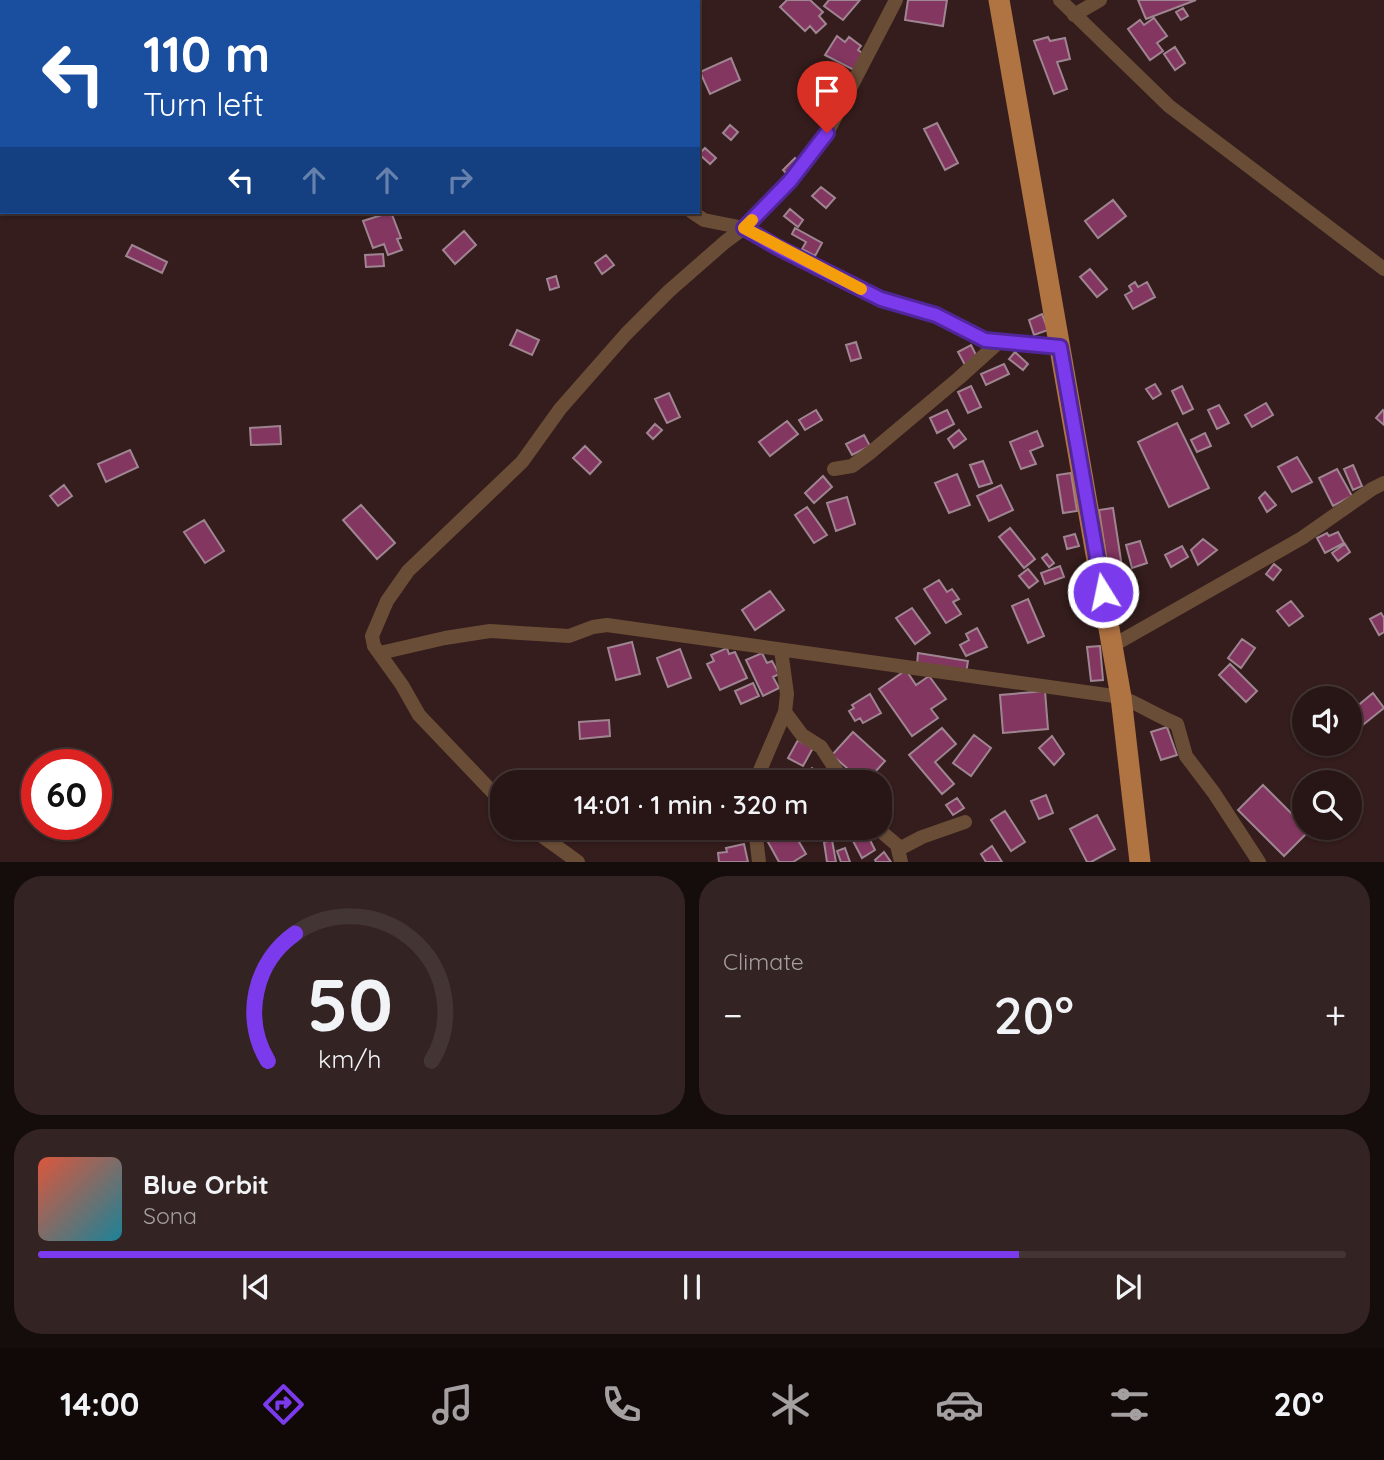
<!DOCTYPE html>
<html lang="en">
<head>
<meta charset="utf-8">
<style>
  :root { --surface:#271615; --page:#332322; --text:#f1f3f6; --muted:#a49fa0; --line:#433534; --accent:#7c3aed }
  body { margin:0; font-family:Quicksand,sans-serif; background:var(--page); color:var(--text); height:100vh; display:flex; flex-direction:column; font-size:26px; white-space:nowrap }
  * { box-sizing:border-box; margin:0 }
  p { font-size:23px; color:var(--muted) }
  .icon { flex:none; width:38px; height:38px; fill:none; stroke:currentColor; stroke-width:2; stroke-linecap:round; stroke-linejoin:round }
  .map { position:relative; height:862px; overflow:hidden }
  .side { display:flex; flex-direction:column; gap:14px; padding:14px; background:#150c0c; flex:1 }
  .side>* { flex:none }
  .banner { position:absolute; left:0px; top:0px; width:700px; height:214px; box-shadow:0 2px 5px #0004,0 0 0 2px var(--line); background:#1a4fa0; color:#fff; overflow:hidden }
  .tools { position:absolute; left:1292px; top:686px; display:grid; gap:14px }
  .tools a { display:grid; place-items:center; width:70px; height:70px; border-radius:50%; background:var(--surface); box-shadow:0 2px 5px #0004,0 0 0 2px var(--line); font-size:35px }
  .speed { position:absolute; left:21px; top:749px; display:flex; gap:14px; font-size:35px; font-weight:700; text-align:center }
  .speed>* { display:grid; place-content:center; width:91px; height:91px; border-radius:50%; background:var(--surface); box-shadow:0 2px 5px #0004,0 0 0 2px var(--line); line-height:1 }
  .speed .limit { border:10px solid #d22; background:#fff; color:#111 }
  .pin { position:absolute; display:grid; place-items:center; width:60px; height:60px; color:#fff; margin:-72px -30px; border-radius:50% 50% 50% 0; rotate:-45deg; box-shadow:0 0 7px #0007 }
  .pin .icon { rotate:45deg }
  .me { position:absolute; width:77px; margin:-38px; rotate:350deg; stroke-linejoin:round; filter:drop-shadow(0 0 5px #0008) }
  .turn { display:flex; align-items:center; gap:24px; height:147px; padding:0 28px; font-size:32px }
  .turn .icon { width:91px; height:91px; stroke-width:2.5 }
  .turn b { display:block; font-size:49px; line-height:60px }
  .lanes { display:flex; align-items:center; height:66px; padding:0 28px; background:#0003; justify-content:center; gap:35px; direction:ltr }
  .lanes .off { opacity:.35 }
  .big { font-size:52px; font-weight:600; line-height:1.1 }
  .side .widget { flex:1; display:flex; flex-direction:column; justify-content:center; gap:10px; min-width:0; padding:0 24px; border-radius:28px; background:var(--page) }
  .side .dial { align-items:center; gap:0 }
  .dial svg { height:182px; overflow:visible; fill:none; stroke:var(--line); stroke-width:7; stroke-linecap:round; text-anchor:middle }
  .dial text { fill:var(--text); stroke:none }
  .song { display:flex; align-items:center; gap:21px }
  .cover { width:84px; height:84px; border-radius:10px; background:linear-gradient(135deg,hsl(10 70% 55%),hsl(190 70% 35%)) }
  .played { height:7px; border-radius:4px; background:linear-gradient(90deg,var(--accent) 75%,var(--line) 75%) }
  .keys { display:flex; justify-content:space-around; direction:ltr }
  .heat { display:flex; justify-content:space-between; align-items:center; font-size:38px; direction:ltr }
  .side .tiles { flex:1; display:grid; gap:14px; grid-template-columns:1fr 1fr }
  .widget:last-child { grid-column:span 2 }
  .trip { position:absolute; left:490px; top:770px; width:402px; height:70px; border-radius:28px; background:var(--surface); box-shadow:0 2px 5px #0004,0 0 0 2px var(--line); font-weight:600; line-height:70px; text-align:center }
  .tab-bar { display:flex; height:112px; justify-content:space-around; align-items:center; background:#100908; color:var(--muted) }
  .tab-bar .icon { width:49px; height:49px }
  .tab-bar .on { color:var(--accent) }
  .tab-bar b { font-size:32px; color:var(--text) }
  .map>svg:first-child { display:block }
  .building { fill:#833660; stroke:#9f8591; stroke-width:2 }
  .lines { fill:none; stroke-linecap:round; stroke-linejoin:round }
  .street { stroke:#6a4d36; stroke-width:14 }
  .primary { stroke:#b07342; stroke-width:21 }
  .route-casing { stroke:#51269a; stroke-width:18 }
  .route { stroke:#7c3aed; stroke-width:12 }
  .slow { stroke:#f59e0b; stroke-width:12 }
</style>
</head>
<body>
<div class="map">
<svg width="1384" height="862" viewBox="0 0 1384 862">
  <rect width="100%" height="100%" fill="#341d1c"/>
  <!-- building -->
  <path class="building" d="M24 0H57L58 2H26Z
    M787 0H810L823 12 819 16 826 24 816 33 810 26 805 31 780 7Z
    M829 0H860L843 20 824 6Z
    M908 0H947L943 26 905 20Z
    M1138 0H1196L1146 19Z
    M1183 8 1188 16 1181 20 1176 12Z
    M1154 18 1167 36 1157 43 1163 51 1150 60 1128 29 1140 20 1144 25Z
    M837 36 845 42 849 37 861 46 858 50 864 54 854 70 825 55Z
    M1048 37 1050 41 1065 38 1070 59 1057 62 1067 89 1054 94 1034 41Z
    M1175 47 1185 63 1175 70 1164 54Z
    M731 58 740 80 710 94 700 72Z
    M937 123 958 163 945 170 924 129Z
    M730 125 738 132 731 140 723 133Z
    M705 148 716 158 710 164 699 154Z
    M795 158 801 164 789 176 783 170Z
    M821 187 835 198 826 208 812 196Z
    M1113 200 1126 216 1098 238 1085 221Z
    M790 209 803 220 798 227 784 216Z
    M391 212 401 238 397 239 402 250 388 255 384 244 373 248 363 221Z
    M795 228 822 243 815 256 802 249 806 242 792 234Z
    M464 231 476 245 455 264 443 250Z
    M132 245 167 262 162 273 126 256Z
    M383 254 384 266 366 267 365 255Z
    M606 255 614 265 602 274 595 263Z
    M1090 269 1107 289 1097 297 1080 277Z
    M556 276 559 287 550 290 547 279Z
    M1135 282 1138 287 1147 282 1155 297 1133 309 1125 295 1132 291 1129 286Z
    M1042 314 1048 330 1034 335 1029 320Z
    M517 330 539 340 532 355 510 345Z
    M856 342 861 358 851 361 846 345Z
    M971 345 978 359 965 365 958 352Z
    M1015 352 1028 364 1023 370 1009 359Z
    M1004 364 1009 374 986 385 981 374Z
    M1155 384 1161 394 1153 399 1146 389Z
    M971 386 981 407 968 413 958 392Z
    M1182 386 1193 409 1183 414 1172 391Z
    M669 393 680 417 667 423 655 399Z
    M1266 403 1273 415 1252 427 1245 415Z
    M1219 405 1229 423 1217 429 1208 410Z
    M816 410 822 420 805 430 799 420Z
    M947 410 954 424 937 433 930 418Z
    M1383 410 1384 411V425L1376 418Z
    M787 421 798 434 770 456 759 442Z
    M1177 423 1209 488 1169 507 1138 442Z
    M655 424 662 430 653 439 647 433Z
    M280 426 281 444 251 445 250 428Z
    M959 430 966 439 954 448 948 439Z
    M1037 431 1043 446 1030 451 1036 464 1021 469 1010 442Z
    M1205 433 1211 446 1197 452 1191 440Z
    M864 435 870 446 852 455 846 444Z
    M585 446 601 462 590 474 573 458Z
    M130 450 138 467 106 482 98 464Z
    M1297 457 1312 482 1292 492 1278 467Z
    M983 461 992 483 979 487 970 465Z
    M1353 465 1362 486 1353 490 1344 469Z
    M1337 469 1352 496 1333 506 1319 478Z
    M1071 473 1077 511 1063 513 1057 475Z
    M957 474 970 505 949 513 935 483Z
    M823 476 832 487 814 503 805 493Z
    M64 485 72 496 58 506 50 496Z
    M1001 485 1013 510 989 521 977 496Z
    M1265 492 1276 505 1267 512 1259 498Z
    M847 497 855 524 836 531 827 503Z
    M361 505 395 543 377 559 343 520Z
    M807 507 827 535 814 543 795 515Z
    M1113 508 1122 567 1108 569 1099 510Z
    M204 520 224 551 205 563 184 532Z
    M1010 528 1035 559 1024 568 999 537Z
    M1338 532 1344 543 1325 553 1317 538 1327 533 1329 536Z
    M1075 534 1079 546 1067 549 1064 537Z
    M1203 539 1217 550 1198 565 1191 550Z
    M1140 541 1147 563 1132 568 1126 545Z
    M1345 544 1350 552 1338 561 1332 553Z
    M1182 546 1188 557 1171 567 1165 555Z
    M1047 554 1054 563 1049 567 1042 558Z
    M1274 564 1281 570 1273 580 1266 574Z
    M1060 566 1064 577 1045 584 1041 573Z
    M1028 569 1038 581 1029 588 1019 576Z
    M939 580 947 592 952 589 959 599 953 602 961 614 946 623 924 589Z
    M770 591 784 610 755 630 742 610Z
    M1028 599 1044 636 1028 643 1012 606Z
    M1291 601 1303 616 1289 626 1277 611Z
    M912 608 930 633 915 644 896 618Z
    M1381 613 1384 618V632L1379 635 1370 619Z
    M977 628 987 647 966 656 960 645 969 640 966 634Z
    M1242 639 1255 648 1241 668 1228 658Z
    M632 642 640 674 616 680 608 648Z
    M1100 646 1103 680 1091 681 1087 647Z
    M727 648 729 654 735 652 747 678 720 690 707 664 714 661 711 655Z
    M680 649 691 678 668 687 657 658Z
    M762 653 767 663 772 661 779 674 773 677 779 688 763 696 746 660Z
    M918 653 968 661 966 673 917 665Z
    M1230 664 1257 691 1246 702 1219 675Z
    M906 670 916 685 929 676 946 699 931 709 938 718 912 736 879 689Z
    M753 683 759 696 741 704 735 691Z
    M1045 691 1048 729 1003 733 1000 695Z
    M1373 693 1384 708 1349 736V713Z
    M870 694 881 713 863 723 860 718 855 721 849 711 854 708 852 705Z
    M609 720 610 736 580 739 579 722Z
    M1167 727 1177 755 1161 760 1151 732Z
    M942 728 956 744 935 762 954 784 942 794 909 755Z
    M853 732 885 761 866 782H863L832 755Z
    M974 735 991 748 971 776 953 763Z
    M1052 736 1064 754 1054 765 1039 748Z
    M798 740 813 748 803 766 788 758Z
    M812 768 821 782H801L797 777Z
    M1263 785 1309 831 1284 856 1238 810Z
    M1046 795 1053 813 1039 819 1031 801Z
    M957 798 964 808 953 815 946 805Z
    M1005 811 1025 842 1011 851 991 820Z
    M1097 815 1115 849 1091 862H1087L1070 829Z
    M791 828 806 854 793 862H779L768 842Z
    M867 834 875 850 862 858 853 841Z
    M832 840 836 862H827L824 842Z
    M744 844 748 862H719L718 853 727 852 726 848Z
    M992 846 1002 862H986L981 854Z
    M845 848 850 862H841L837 851Z
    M884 852 891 862H876L875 860Z"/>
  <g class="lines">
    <!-- street -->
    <path class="street" d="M1060 0 1169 106 1384 269
      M327 2V0
      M345 2 351 0
      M583 2 584 0
      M1074 15 1100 0
      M692 212 704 220 744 228 779 248 881 299 936 315 984 340 1060 347
      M834 469 852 466 871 452 959 378 999 342
      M1112 646 1302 538 1372 489 1384 483
      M380 653 445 638 490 631 569 636 593 627 607 625 1121 697C1141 705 1157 716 1177 724L1186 756 1214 793 1259 862
      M785 712 802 735 821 747 844 782
      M755 782 785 712 787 694 781 650
      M502 802 419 715 402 685 374 646 372 636 387 601 408 571 522 462 560 409 626 334 669 291 725 242 744 228 790 181 827 133 896 0
      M531 828 578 862
      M755 828 759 862
      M877 828 897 845
      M901 862 897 845 901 848 922 837 965 822"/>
    <!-- primary -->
    <path class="primary" d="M999 0 1121 697 1140 862"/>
  </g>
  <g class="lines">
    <defs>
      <path id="route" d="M827 133 790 181 744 228 779 248 881 299 936 315 985 340 1060 347 1103 592"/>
    </defs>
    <!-- route casing -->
    <use href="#route" class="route-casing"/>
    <!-- route -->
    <use href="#route" class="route"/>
    <!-- slow -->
    <path class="slow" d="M752 220 744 228 861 289"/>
  </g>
</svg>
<div class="tools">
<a><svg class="icon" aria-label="sound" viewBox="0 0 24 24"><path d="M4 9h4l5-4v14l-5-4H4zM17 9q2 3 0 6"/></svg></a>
<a><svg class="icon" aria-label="search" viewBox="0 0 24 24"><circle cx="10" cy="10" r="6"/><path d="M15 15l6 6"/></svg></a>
</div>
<div class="speed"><div class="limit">60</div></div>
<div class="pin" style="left:827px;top:133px;background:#d93025"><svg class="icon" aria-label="arrive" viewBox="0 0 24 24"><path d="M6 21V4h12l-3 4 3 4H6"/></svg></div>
<svg class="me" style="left:1103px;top:592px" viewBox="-20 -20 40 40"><circle r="17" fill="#7c3aed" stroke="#fff" stroke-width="3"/><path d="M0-11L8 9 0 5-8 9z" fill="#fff"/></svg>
<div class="trip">14:01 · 1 min · 320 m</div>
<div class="banner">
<div class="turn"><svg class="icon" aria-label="left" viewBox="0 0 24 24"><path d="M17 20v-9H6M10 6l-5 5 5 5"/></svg><div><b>110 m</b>Turn left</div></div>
<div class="lanes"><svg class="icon" aria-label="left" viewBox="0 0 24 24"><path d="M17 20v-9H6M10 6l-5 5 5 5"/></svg><svg class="icon off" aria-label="ahead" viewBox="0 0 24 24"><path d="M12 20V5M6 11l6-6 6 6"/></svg><svg class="icon off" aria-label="ahead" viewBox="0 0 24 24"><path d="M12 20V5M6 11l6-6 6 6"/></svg><svg class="icon off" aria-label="right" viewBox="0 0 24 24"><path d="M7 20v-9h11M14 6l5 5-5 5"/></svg></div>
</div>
</div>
<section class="side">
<div class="tiles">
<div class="widget dial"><svg viewBox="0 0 100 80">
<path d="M14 69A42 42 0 1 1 86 69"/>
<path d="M14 69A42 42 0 0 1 26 13" stroke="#7c3aed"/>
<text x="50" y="56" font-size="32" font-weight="700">50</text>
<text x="50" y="72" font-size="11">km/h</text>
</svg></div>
<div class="widget"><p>Climate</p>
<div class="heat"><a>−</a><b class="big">20°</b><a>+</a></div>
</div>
<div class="widget">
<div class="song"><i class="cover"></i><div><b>Blue Orbit</b><p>Sona</p></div></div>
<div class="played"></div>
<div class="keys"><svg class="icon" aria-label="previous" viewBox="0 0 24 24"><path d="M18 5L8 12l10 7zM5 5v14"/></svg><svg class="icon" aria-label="pause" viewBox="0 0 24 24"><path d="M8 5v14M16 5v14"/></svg><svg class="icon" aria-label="next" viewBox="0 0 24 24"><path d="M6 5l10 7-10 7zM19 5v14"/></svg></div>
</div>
</div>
</section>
<nav class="tab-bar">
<b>14:00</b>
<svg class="icon on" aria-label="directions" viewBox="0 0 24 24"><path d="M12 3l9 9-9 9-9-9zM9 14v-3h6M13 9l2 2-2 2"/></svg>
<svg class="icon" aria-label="music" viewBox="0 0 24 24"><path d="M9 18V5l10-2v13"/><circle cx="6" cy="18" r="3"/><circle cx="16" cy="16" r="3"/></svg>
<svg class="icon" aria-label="phone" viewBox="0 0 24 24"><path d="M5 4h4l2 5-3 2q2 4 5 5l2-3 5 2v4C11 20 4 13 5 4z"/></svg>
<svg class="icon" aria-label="climate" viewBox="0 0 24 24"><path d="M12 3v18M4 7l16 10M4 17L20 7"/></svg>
<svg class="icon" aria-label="car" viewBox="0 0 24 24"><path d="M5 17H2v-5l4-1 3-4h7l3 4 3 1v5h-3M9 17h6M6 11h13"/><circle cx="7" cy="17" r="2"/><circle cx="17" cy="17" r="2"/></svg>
<svg class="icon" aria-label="filters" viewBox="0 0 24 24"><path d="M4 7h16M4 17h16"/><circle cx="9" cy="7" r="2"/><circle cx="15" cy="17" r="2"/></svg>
<b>20°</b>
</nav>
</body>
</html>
